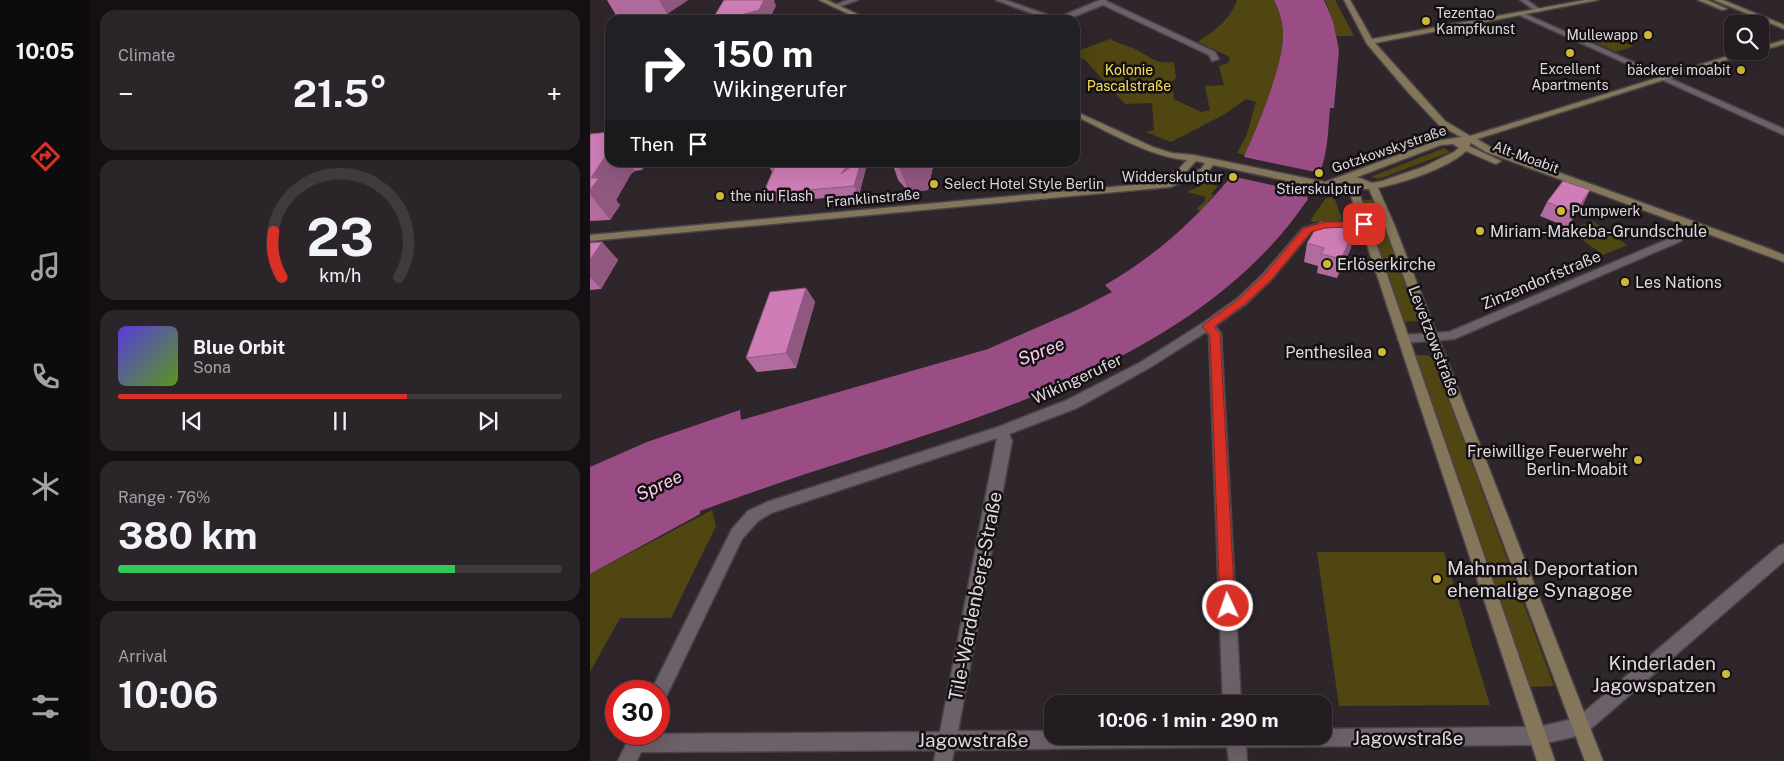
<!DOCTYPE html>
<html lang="en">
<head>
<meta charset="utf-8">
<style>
  :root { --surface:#231c21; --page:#2b252a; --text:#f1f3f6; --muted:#a3a1a5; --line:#403a3f; --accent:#d93025 }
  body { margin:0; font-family:"Public Sans",sans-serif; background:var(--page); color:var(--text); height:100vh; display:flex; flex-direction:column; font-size:19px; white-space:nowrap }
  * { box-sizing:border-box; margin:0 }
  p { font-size:16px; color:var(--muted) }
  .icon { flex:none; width:28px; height:28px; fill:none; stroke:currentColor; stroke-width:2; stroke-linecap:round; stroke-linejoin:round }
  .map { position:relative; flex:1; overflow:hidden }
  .side { display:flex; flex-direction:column; gap:10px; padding:10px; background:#130f12; width:500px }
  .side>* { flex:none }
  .top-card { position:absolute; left:15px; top:15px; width:475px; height:152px; border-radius:15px; box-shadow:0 5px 20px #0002,0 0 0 1px var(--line); background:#202124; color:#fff; overflow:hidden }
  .buttons { position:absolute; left:1134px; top:15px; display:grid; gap:10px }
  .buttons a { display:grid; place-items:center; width:45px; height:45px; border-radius:10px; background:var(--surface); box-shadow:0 5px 20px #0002,0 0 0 1px var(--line); font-size:25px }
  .speed { position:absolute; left:15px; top:680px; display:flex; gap:10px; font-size:25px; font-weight:700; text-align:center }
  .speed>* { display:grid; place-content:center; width:65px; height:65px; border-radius:50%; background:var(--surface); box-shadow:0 5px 20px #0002,0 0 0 1px var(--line); line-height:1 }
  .speed .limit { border:8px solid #d22; background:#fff; color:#111 }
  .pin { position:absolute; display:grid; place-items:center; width:42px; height:42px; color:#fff; margin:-21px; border-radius:10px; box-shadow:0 2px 8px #0006 }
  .me { position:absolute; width:55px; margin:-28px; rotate:357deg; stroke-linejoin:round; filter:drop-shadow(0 0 4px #0008) }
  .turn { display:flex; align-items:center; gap:18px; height:105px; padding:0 25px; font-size:22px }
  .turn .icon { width:65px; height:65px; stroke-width:2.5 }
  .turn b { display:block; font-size:35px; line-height:42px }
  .then { display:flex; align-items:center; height:48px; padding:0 25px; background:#0003; gap:10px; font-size:19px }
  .big { font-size:38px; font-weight:700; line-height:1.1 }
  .side .widget { flex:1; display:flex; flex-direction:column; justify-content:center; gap:8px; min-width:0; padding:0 18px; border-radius:15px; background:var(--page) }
  .side .dial { align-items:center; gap:0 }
  .dial svg { height:130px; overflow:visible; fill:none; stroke:var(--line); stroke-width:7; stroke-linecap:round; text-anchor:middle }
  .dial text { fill:var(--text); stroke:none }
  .song { display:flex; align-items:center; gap:15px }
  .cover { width:60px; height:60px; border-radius:8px; background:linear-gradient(135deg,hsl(250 70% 55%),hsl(90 70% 35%)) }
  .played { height:5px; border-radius:2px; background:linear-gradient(90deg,var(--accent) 65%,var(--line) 65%) }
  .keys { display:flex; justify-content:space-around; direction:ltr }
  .heat { display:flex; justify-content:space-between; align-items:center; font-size:28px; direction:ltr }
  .charge { height:8px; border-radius:4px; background:linear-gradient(90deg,#34c759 76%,var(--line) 0) }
  .trip { position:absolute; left:454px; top:695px; width:288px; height:50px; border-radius:15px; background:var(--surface); box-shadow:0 5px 20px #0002,0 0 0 1px var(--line); font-weight:700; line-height:50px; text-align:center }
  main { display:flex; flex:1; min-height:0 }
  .dock { display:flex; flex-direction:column; width:90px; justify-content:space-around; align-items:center; background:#0e0b0d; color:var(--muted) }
  .dock .icon { width:35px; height:35px }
  .dock .active { color:var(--accent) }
  .dock b { font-size:22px; color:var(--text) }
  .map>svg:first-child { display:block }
  .green { fill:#4f4612 }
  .water { fill:#994d84 }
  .pier { fill:#2f262c }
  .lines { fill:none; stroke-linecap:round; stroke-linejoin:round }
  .street-casing { stroke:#4b4348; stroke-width:3 }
  .secondary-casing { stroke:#4b4348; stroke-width:3 }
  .street { fill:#6c6168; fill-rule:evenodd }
  .secondary { fill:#83765a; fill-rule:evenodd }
  .wall { fill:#b16c9d }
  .shaded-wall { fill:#90587f }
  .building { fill:#ce7db6; stroke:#90587f }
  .route { fill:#d93025; stroke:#8d1f18 }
  .poi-dot { fill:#ceb938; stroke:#141013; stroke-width:2 }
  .labels { text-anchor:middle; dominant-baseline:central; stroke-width:5; stroke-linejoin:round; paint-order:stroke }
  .far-poi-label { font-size:14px; fill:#ded8dc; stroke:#141013; text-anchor:start }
  .far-park-label { font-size:14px; fill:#f7e059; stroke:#141013 }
  .far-street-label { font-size:14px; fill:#ded8dc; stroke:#141013 }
  .poi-label { font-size:16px; fill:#ded8dc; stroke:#141013; text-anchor:start }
  .street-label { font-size:16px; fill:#ded8dc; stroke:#141013 }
  .water-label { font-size:18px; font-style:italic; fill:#f8cdea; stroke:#141013 }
  .near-poi-label { font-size:19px; fill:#ded8dc; stroke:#141013; text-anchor:start }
  .near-street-label { font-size:19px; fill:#ded8dc; stroke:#141013 }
</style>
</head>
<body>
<main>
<nav class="dock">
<b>10:05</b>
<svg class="icon active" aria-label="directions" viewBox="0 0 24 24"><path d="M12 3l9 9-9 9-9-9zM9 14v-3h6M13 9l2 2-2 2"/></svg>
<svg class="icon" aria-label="music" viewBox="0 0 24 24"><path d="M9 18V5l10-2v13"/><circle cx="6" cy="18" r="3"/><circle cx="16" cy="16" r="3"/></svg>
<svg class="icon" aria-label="phone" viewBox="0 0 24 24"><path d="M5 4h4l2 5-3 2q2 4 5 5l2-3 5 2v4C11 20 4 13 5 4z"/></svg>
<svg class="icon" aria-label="climate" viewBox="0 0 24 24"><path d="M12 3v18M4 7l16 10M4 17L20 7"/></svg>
<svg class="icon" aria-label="car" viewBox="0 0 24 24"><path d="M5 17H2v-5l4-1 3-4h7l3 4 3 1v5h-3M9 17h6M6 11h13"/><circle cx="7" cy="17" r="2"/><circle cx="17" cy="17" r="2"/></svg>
<svg class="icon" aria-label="filters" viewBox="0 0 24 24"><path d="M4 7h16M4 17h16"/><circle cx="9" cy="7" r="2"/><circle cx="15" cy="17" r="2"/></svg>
</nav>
<section class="side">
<div class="widget"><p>Climate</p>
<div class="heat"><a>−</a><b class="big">21.5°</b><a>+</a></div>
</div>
<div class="widget dial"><svg viewBox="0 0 100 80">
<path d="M14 69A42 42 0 1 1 86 69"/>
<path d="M14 69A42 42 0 0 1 9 41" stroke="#d93025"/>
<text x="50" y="56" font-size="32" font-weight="700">23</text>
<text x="50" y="72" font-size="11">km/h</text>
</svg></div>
<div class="widget">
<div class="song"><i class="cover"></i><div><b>Blue Orbit</b><p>Sona</p></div></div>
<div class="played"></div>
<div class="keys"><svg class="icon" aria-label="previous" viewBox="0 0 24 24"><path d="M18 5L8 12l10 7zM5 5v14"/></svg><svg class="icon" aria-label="pause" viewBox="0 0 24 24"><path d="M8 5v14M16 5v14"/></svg><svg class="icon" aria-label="next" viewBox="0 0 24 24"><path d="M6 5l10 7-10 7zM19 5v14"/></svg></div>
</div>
<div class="widget"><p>Range · 76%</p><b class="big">380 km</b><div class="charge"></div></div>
<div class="widget"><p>Arrival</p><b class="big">10:06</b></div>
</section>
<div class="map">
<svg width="1194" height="761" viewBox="0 0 1194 761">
  <rect width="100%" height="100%" fill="#2f262c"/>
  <!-- green -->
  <path class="green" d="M647 0H684C689 11 693 25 693 37 692 67 668 128 655 155L647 153 657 134 666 102 656 99 635 114 581 142 556 132 564 130 562 103 535 104 495 60 485 56V52L520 39C528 43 535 45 543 48 560 55 561 64 584 62L586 78 582 81 584 99 611 112 620 110 615 86 634 85 629 66 638 63 640 57 608 42C624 31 640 20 647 0Z
    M735 0H745L764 36H746L743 21Z
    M1012 33 1044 46 1026 52 997 39Z
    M854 148 860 152 789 179 780 177Z
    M617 182 628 186 621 194 624 195 611 211 606 209 614 202 616 197 597 192Z
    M741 197 745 200 752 219 749 221 722 222 721 219 736 198Z
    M784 199 791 218 789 221 778 220 770 201Z
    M1003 221 1037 245 1013 255 978 229Z
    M791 227 795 230 829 321 813 322 781 229Z
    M827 355H837L843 358 964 686 940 687 825 357Z
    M122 510 126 526 81 618H30L0 672V574Z
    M727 552H854L900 705 749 706Z"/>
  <!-- water -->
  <path class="water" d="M684 0H734L743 21 749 50 744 108H740C738 130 738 152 730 172H728L716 194 718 199C616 350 418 409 253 462 205 477 157 494 110 511V514L0 574V467L57 442 150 410 151 420 398 349 487 310 522 292 515 285C564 257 604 221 640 178H643L655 157 654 156C667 129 694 63 693 34 693 23 689 10 684 0Z"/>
  <!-- pier -->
  <path class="pier" d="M654 157 730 173 719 193 641 176Z"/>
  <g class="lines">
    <defs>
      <path id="street" d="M258 0H268L245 8 242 6Z
        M406 0H415L467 18 510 0H517L516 1 625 52 629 59 622 61 619 55 513 5 475 20H459Z
        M930 0H937L952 11 947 12Z
        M929 13H933L1194 129V135L929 15Z
        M735 222H774L779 225 774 228H735L721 232 681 280 656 304 625 326 631 333 651 704H633L619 335 616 332 559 368 487 408 419 434 422 441 368 731H462V736H732V729L948 727 987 718 1189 546 1194 544V561L997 732 991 735 948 745 656 747 657 761H639L637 747 364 750 362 761H344L346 750 51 752 47 761H28L41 734 350 732 407 438 181 513 168 521 152 539 75 699 69 702V691H61L142 529 158 511 177 502 408 427 477 400 551 362 613 323 648 298 673 274 713 228Z
        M1094 225 1099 228 1091 241 864 339 813 343 807 339 813 335 859 332 1083 237 1090 226Z"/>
      <path id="secondary" d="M229 0H237L280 20H271Z
        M754 0H760L782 39 995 0H1008L785 43 855 121 880 136 1154 51H1165L887 139 902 148 1177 248 1194 255V262L896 152 881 143 879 146 911 161 906 164 903 163 876 151C857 169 814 182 788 188L804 224 1013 761H995L795 227 781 228 965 761H947L756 181 747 184 746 188 726 187 623 165 617 173 580 187 0 241V235L576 182 572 179 574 177 589 169 597 160C559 157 520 132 485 116V111L563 147 582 153 604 155 735 182 846 141 871 137 849 125 817 91 777 44ZM863 144 869 148 864 152 833 167 792 181 782 183 767 177 851 145ZM606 161 615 163 611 169 583 180 595 173ZM766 183 772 186 773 189H779L793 221 779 222Z
        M1108 0H1117L1137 9 1132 10Z
        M1124 0H1133L1194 25V29Z
        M1194 40V44L1170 51V47Z"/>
    </defs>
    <!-- street casing -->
    <use href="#street" class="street-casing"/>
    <!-- secondary casing -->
    <use href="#secondary" class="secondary-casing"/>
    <!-- street -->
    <use href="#street" class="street"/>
    <!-- secondary -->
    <use href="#secondary" class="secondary"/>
  </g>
  <!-- wall -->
  <path class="wall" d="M17 0H98L77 14 27 17Z
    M0 134 20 162H57L52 170 45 171 41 174 26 200 30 205 20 220 0 221Z
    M178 162H273L276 168 269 195 178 203 173 194 182 172 178 164Z
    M302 162H351V165L343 166 338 190 319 192 308 180Z
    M957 202 993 205 977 227 950 216Z
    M12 242 28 260 11 289 0 290V243Z
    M717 243 761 248 747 278 727 273 728 266 714 262Z
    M216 288 225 302 206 368 167 372 156 358Z"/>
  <!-- shaded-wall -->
  <path class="shaded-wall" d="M69 0H98L77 14Z
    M174 0H184L186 6 179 20H133Z
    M20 149V162H39L45 171 41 174 26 200 30 205 20 220 0 194 1 178Z
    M46 162H57L52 170Z
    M260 162H270L251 174Z
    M271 162H273L276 168 269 195 264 186Z
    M328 162H342L343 166 338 190 319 192 308 165Z
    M1000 190 993 205 977 227 985 213Z
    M765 229 761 248 747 278 751 259Z
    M12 242 28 260 11 289 0 277V260Z
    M216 288 225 302 206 368 196 353Z"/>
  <!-- building -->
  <path class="building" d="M134 0H174L169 10 133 20H122Z
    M20 132V149L1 178H9L0 190V134Z
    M178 162H260L251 174 267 162H271L264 186 173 194 186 164H178Z
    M306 162H328L308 165Z
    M973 181 1000 190 985 213 957 202Z
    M730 222 765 229 751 259 731 254 734 248 717 243Z
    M12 242 0 260V243Z
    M216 288 196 353 156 358 180 292Z"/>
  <!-- route -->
  <path class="route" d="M774 222 777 223V226L735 228 721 232 681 280 656 303 624 327 630 333 645 606 643 611 638 613 632 611 630 606 620 335 612 326 649 299 674 275 714 228 735 222Z"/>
  <!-- markers -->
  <g class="poi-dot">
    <circle cx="836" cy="21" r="5"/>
    <circle cx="1058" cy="35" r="5"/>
    <circle cx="980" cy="53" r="5"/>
    <circle cx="1151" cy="70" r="5"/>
    <circle cx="729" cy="173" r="5"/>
    <circle cx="643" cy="177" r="5"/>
    <circle cx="344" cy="184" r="5"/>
    <circle cx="130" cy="196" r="5"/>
    <circle cx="971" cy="211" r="5"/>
    <circle cx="890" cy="231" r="5"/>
    <circle cx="737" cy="264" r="5"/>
    <circle cx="1035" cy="282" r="5"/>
    <circle cx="792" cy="352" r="5"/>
    <circle cx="1048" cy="460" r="5"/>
    <circle cx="847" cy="579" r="5"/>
    <circle cx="1136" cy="674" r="5"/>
  </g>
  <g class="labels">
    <!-- far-poi labels -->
    <g class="far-poi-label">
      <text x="846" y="13">Tezentao<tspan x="846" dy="16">Kampfkunst</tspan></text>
      <text x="1048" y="35" text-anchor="end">Mullewapp</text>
      <text x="980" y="69" text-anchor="middle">Excellent<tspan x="980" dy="16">Apartments</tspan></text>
      <text x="1141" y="70" text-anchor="end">bäckerei moabit</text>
      <text x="633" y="177" text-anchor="end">Widderskulptur</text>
      <text x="354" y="184">Select Hotel Style Berlin</text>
      <text x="729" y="189" text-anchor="middle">Stierskulptur</text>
      <text x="140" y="196">the niu Flash</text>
      <text x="981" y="211">Pumpwerk</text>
    </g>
    <!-- far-park labels -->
    <g class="far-park-label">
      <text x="539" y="70">Kolonie<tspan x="539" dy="16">Pascalstraße</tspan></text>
    </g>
    <!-- far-street labels -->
    <g class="far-street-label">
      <text transform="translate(799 149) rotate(-19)">Gotzkowskystraße</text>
      <text transform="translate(936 157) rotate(20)">Alt-Moabit</text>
      <text transform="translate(283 198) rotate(-5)">Franklinstraße</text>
    </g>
    <!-- poi labels -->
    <g class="poi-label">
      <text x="900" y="231">Miriam-Makeba-Grundschule</text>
      <text x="747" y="264">Erlöserkirche</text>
      <text x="1045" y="282">Les Nations</text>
      <text x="782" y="352" text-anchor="end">Penthesilea</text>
      <text x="1038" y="451" text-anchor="end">Freiwillige Feuerwehr<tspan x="1038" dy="18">Berlin-Moabit</tspan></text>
    </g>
    <!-- street labels -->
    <g class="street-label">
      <text transform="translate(951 280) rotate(-23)">Zinzendorfstraße</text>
      <text transform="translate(844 341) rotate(69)">Levetzowstraße</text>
      <text transform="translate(487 379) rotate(-25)">Wikingerufer</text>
    </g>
    <!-- water labels -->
    <g class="water-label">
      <text transform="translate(451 351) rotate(-21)">Spree</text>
      <text transform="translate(69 485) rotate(-25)">Spree</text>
    </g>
    <!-- near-poi labels -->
    <g class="near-poi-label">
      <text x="857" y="568">Mahnmal Deportation<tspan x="857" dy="22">ehemalige Synagoge</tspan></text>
      <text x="1126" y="663" text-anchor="end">Kinderladen<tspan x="1126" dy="22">Jagowspatzen</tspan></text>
    </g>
    <!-- near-street labels -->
    <g class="near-street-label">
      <text transform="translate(385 596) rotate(-79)">Tile-Wardenberg-Straße</text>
      <text x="818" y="738">Jagowstraße</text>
      <text x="383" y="740">Jagowstraße</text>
    </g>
  </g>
</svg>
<div class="buttons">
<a><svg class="icon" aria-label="search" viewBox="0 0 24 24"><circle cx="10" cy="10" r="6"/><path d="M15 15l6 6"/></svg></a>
</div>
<div class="speed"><div class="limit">30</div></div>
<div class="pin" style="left:774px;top:224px;background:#d93025"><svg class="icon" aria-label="arrive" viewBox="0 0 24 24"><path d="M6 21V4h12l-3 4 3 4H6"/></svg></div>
<svg class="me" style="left:638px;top:606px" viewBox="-20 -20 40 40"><circle r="17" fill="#d93025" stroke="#fff" stroke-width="3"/><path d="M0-11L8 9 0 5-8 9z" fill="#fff"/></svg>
<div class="trip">10:06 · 1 min · 290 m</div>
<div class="top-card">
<div class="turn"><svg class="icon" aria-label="right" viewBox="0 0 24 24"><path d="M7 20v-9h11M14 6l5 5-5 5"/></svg><div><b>150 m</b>Wikingerufer</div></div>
<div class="then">Then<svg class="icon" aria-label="arrive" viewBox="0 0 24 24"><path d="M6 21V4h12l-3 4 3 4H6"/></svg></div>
</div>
</div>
</main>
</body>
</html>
